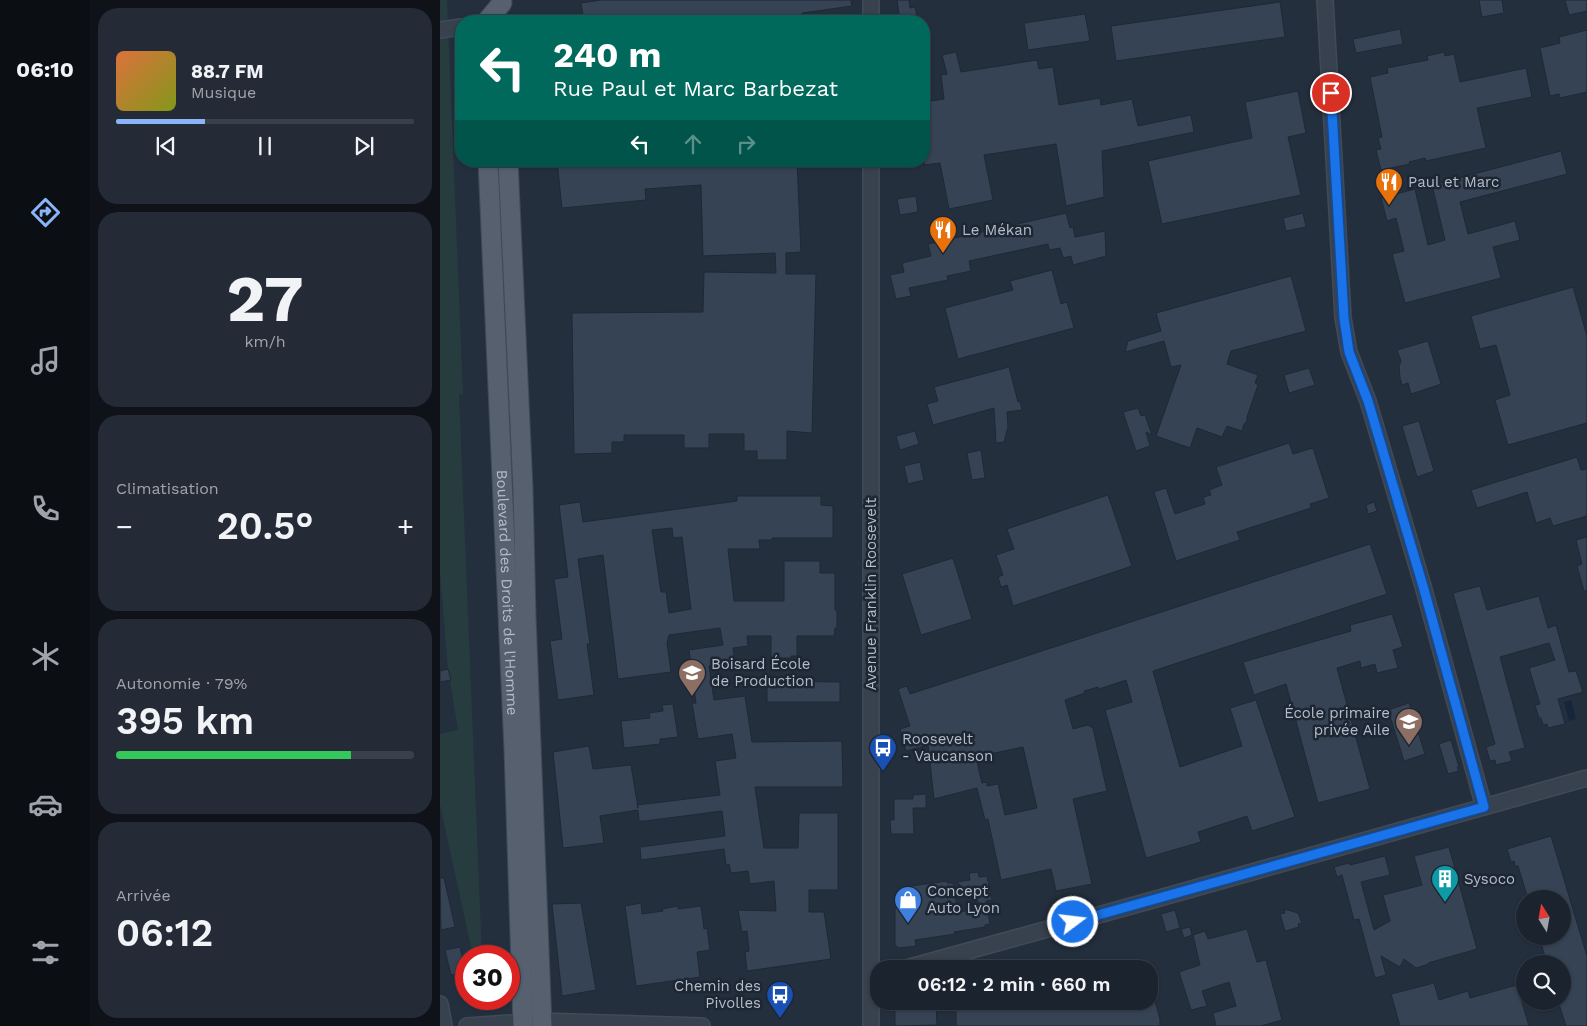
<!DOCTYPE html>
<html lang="fr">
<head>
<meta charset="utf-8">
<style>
  :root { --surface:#1b232e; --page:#242b36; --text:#f1f3f6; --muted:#a0a4aa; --line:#39404a; --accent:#8ab4f8 }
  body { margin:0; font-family:"Work Sans",sans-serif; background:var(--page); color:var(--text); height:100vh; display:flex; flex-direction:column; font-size:19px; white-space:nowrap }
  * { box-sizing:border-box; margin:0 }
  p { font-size:16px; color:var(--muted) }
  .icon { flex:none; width:28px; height:28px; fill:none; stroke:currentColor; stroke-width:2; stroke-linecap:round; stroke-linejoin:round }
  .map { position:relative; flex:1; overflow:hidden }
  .side { display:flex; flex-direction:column; gap:8px; padding:8px; background:#0f1319; width:350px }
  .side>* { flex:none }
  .top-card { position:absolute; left:15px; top:15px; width:475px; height:152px; border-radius:20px; box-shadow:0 1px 4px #0004,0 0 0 1px var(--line); background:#00695c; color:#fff; overflow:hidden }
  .needle { width:32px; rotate:349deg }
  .controls { position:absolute; left:1076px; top:890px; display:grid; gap:10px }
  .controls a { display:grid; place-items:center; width:55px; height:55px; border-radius:50%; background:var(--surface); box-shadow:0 1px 4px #0004,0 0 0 1px var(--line); font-size:25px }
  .speed { position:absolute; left:15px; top:945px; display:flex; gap:10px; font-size:25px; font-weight:700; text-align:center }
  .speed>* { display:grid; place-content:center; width:65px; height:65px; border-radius:50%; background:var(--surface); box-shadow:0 1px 4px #0004,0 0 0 1px var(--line); line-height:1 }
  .speed .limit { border:8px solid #d22; background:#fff; color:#111 }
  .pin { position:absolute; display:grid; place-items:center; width:42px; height:42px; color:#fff; margin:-21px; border:2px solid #fff; border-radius:50%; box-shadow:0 1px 5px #0007 }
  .me { position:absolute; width:55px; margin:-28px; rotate:75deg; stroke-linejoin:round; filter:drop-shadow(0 0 4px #0008) }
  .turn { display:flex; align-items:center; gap:18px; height:105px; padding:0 15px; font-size:22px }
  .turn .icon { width:65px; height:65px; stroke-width:2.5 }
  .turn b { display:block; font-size:35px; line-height:42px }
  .lanes { display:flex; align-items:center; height:48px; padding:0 15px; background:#0003; justify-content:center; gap:25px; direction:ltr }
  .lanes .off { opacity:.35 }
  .big { font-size:38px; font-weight:600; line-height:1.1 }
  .side .card { flex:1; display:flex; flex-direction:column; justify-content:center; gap:8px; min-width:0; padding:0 18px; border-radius:20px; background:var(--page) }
  .side .dial { align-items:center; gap:0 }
  .dial b { font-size:65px; line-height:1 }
  .song { display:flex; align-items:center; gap:15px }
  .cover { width:60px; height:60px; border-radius:8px; background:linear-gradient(135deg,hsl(20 70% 55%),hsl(70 70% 35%)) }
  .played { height:5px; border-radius:2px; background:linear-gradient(90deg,var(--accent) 30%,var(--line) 30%) }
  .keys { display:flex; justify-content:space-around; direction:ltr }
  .heat { display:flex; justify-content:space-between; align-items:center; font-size:28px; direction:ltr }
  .charge { height:8px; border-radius:4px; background:linear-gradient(90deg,#34c759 79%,var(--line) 0) }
  .trip { position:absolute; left:430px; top:960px; width:288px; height:50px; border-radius:20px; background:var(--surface); box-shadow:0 1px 4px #0004,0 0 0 1px var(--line); font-weight:600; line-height:50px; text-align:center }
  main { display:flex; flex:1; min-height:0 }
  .menu { display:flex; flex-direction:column; width:90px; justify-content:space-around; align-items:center; background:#0b0e12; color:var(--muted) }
  .menu .icon { width:35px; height:35px }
  .menu .selected { color:var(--accent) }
  .menu b { font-size:22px; color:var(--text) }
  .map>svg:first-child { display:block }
  .green { fill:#263c3f }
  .water { fill:#17263c }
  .building { fill:#364354; stroke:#1f2835; fill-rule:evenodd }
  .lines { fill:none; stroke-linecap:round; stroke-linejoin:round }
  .minor-casing { stroke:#414a57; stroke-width:18 }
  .major-casing { stroke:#414a57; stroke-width:21 }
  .minor { stroke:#38414e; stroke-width:15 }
  .major { stroke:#56606e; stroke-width:19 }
  .route-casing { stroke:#114b97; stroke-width:12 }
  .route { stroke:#1a73e8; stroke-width:9 }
  .labels { text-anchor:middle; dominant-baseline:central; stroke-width:5; stroke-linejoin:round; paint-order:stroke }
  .poi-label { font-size:15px; fill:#b4bcc9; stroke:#1d2633; text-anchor:start }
  .street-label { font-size:15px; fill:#b4bcc9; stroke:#1d2633 }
</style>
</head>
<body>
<main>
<nav class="menu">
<b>06:10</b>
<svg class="icon selected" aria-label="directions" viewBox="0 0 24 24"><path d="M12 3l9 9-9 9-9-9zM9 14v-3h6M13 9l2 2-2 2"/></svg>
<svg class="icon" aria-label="music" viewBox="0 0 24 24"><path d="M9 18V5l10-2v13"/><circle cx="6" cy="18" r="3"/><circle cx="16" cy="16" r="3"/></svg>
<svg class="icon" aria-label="phone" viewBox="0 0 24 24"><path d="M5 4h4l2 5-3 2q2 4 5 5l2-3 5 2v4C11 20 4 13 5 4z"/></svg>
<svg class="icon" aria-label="climate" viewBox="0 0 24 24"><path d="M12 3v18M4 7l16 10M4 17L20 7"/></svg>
<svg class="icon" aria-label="car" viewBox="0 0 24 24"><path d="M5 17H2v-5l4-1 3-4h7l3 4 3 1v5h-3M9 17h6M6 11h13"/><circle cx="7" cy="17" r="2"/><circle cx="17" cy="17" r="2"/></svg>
<svg class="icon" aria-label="filters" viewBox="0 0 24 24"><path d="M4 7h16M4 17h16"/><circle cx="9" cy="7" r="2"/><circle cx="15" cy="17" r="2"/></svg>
</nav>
<section class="side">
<div class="card">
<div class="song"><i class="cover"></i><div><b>88.7 FM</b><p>Musique</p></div></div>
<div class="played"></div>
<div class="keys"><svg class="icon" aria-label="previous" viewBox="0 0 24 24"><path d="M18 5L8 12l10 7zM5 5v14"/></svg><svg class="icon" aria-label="pause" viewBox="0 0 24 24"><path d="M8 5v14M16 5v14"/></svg><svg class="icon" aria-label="next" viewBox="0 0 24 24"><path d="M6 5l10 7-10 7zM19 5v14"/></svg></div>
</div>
<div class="card dial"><b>27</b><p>km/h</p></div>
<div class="card"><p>Climatisation</p>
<div class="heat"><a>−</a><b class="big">20.5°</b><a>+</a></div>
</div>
<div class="card"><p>Autonomie · 79%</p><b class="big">395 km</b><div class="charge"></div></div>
<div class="card"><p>Arrivée</p><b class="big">06:12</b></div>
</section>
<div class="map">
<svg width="1147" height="1026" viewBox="0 0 1147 1026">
  <rect width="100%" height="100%" fill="#242f3e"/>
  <!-- green -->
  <path class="green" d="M0 0H7L23 394 19 395 42 956H33L0 805V734L18 730 8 669 0 573Z"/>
  <!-- water -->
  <path class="water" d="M1131 700 1136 719 1129 721 1124 702Z"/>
  <!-- building -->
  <path class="building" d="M161 0H411L412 6 362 13 363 21H144L141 3Z
    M457 0H469L470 8 475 7 478 21H460Z
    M1039 0H1062L1064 13 1042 17Z
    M1125 0H1147V11L1129 15Z
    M840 2 845 37 676 61 671 26Z
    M645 14 650 41 588 50 584 23Z
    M960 29 963 44 916 53 913 39Z
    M1147 30V92L1120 98 1119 94 1110 96 1100 48 1120 43 1119 37Z
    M516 52 521 72 597 60 599 69 613 67 619 105 660 98 661 105 692 99 698 126 751 115 754 132 662 151 664 197 626 206 616 144 544 155 553 200 509 209 500 163 484 165V102L504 99 501 75 507 74 502 55Z
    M1004 52 1005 56 1014 54 1020 82 1086 68 1092 97 1037 108 1046 148 986 161 985 158 969 162 970 164 941 170 936 150 941 149 938 138 942 137 930 77 948 73 947 68 988 60 987 56Z
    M858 91 866 133 848 137 861 195 722 224 708 161 812 138 805 102Z
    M1121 151 1127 174 1020 202 1028 234 1075 221 1080 240 1053 247 1061 278 965 303 952 254 964 251 956 218 947 221 941 198 975 189 988 245 1005 240 992 185Z
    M117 161H357L361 252 346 253V274H376L372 433 347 431V460H317V451H304V434H269V448H244V435H184V442H172V453L134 454 132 313 263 312 264 272 336 273 335 253 263 256 261 185 205 189 206 200 122 208Z
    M476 196 478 212 460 215 457 199Z
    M626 213 630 228 633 227 635 237 665 231 666 256 633 265 631 256 623 258 620 248 609 250 608 244 529 261 531 271 507 276 508 280 469 288 471 296 456 299 450 275 464 272 462 263 491 256 488 244Z
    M863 213 866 227 846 231 843 218Z
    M612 270 621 304 627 302 634 328 518 359 505 308 573 290 570 281Z
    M851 276 866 331 791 351 787 364 818 375 815 383 818 385 807 417V421L804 424 802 431 787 426 782 437 757 428 750 448 716 436 741 365 731 367 724 341 685 352 688 341 721 331 716 313Z
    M1133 287 1147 336V423L1068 445 1055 400 1070 395 1056 345 1040 349 1031 316Z
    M988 341 1001 384 971 394 968 383 962 385 960 378 959 367 961 361 957 350Z
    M569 367 578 402 580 401 582 410 567 412 568 427 564 442 556 443 554 408 493 425 487 404 498 401 494 387Z
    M869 368 875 385 849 393 844 375Z
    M698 408 701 416 705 415 712 435 706 432 710 446 696 451 683 412Z
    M979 421 994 471 977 477 962 426Z
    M475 431 479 444 460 450 456 436Z
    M849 443 853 454 873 448 889 498 870 504 871 508 797 532 800 540 736 561 714 492 726 488 735 514 765 504 763 497 771 495 769 490 782 485 776 467Z
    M541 450 545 478 532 480 527 453Z
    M1137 457 1141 470 1147 469V516L1113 526 1110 518 1096 523 1087 492 1037 508 1031 490Z
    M480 462 484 480 468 484 464 466Z
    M668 495 692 566 573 606 567 585 561 587 558 577 563 575 556 555 574 549 567 529Z
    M297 496H381V505L393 506V538H332V540H319L320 549H288L294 601H344V561H380V573H395V610H397V628H395L394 636H357V656H351V658H331V636H307L308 646 293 648 295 662 269 666 274 700 305 696 312 742 402 741 403 787H315L324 848H358L359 813H398V890H369V912H384L391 959 307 971 305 952 309 951 307 931 302 932 298 910 336 911 334 881 310 884 308 871 291 873 289 864 286 865 284 849 201 860 200 847 285 836 282 811 205 821H199L198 810 160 816 164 843 123 848 113 752 149 746 153 769 191 765 198 808 197 805 280 795 275 761 296 758 292 734 258 739 252 703H256L249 650 283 645 280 628 229 635 227 643 231 672 178 679 163 555 138 559 150 644H147L154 695 118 700 110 641 122 639 114 579 128 577 119 505 140 502 143 522 297 501ZM232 528 233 538 242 537 251 609 229 613 226 592H221L212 530Z
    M934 502 937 511 928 514 926 505Z
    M1147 537V591H1144L1137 566 1142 564 1136 540Z
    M930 544 947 594 713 671 740 767 802 746 790 708 816 700 855 817 812 831 807 816 758 832 761 842 706 858 665 710 692 702 686 680 659 689 658 687 644 691 645 693 625 700 633 729 648 725 653 728 667 791 633 799 652 884 616 891 611 869 561 880 548 819 545 820 537 788 494 799 488 745 466 751 460 729 470 726 458 689 467 686 470 694ZM583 747 597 808 565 815 558 784 547 786V782L542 783 536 757Z
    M513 558 532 619 481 635 462 574Z
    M1040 586 1047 610 1099 596 1108 628 1116 625 1129 672 1136 671 1143 692 1118 699 1125 724 1108 728 1107 724 1103 725 1101 718H1099L1095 705 1100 704 1089 668 1115 660 1109 643 1060 657 1085 748 1069 752 1072 761 1056 765 1055 760 1050 761 1046 747 1055 744 1013 593Z
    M952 614 963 647 953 650 958 668 937 673 935 664 921 668 920 661 897 668 930 789 878 803 846 684 814 695 803 662 911 631 910 625Z
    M8 669 11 680 0 682V671Z
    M327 681 400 682V702H327Z
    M969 703 985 754 964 761 948 710Z
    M233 704 238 737 220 739V744L184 748 181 721 210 718 209 713 223 711 222 705Z
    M1011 740 1019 767H1017L1019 771 1008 774 999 744Z
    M486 794V808H473L474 834H451L450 820H454V799H473V795Z
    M1111 836 1147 956V1026H1126L1118 1001H1122V964H1107L1099 936H1122V899H1088L1078 866H1075L1074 861 1071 862 1067 849Z
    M1009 847 1037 949 988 963 989 964 976 968 964 959 960 967 941 956 946 975 935 978 919 919 914 920 902 875 897 877 894 867 909 863 910 865 945 856 950 875 921 882 934 930 950 921 943 895 982 885 974 856Z
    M538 872 539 877 547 876 552 900 546 901 550 924 545 925V927L514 932 515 934 475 940 476 946 459 948 455 945V906L466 904 464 887 507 881V883H513L518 912 545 908 517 882 530 880 529 873Z
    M0 878H4L15 927 1 930Z
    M141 903 156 990 122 996 112 904Z
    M201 903 202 914 223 911 222 909 238 906V909L261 906 264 929 267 928 270 950 257 952 260 977 196 986 185 906Z
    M844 909 858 913 862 923 858 924 859 927 845 931 840 914 845 913Z
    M735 910 740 928 726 932 721 914Z
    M750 927 752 935 744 938 741 929Z
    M807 929 817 962 826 960 842 1020 821 1026H776L773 1013 796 1006 789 982 762 991 767 1006 751 1010 739 972 760 965 753 935 765 931 768 939Z
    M20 947 26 972 11 975 5 950Z
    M994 983 999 1000 1028 991 1030 998 1077 985 1089 1026H960L951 994Z
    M455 1001H496L497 1025 455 1026Z
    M665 1001H715L720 1019V1026H516V1007L613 1006V1004H656Z"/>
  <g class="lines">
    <defs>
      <path id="minor" d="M431 0V21
        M885 0 903 318 909 352 928 401 983 586 1044 807
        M0 30 21 27
        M431 161V1026
        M463 969 709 901 1147 778
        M0 1004 4 1026
        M27 1026 101 1021 262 1026"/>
      <g id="major">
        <path d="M47 21 62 3"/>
        <path id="s1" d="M48 161 74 750 83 1026"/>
        <path d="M68 161 83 489 86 617 102 1026"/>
      </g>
    </defs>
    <!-- minor casing -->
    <use href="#minor" class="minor-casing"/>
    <!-- major casing -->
    <use href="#major" class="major-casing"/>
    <!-- minor -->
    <use href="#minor" class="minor"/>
    <!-- major -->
    <use href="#major" class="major"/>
  </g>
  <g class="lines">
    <defs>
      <path id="route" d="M633 922 1044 807 983 586 928 401 909 352 904 318 891 93"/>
    </defs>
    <!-- route casing -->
    <use href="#route" class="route-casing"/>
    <!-- route -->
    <use href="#route" class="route"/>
  </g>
  <!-- icons -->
  <defs>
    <symbol id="restaurant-pin" viewBox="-11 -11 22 30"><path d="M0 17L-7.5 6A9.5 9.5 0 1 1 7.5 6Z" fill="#e8710a" stroke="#1d2633"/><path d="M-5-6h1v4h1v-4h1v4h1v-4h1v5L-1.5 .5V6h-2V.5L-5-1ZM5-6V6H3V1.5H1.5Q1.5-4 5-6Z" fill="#fff"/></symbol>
    <symbol id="school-pin" viewBox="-11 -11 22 30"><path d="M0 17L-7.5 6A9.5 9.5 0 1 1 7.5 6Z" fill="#8d6e63" stroke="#1d2633"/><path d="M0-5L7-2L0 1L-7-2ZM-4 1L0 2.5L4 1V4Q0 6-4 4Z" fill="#fff"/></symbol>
    <symbol id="bus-pin" viewBox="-11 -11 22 30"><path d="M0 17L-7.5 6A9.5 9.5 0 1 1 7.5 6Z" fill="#1a4fb4" stroke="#1d2633"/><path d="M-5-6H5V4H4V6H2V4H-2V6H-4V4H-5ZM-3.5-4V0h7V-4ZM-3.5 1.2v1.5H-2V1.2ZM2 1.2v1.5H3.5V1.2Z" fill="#fff"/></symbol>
    <symbol id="building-pin" viewBox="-11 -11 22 30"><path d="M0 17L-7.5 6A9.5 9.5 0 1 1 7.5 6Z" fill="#0f9aa8" stroke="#1d2633"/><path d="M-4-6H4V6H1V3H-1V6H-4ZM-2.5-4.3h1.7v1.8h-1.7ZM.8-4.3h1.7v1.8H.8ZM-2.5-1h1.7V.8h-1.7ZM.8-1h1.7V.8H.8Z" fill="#fff"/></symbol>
    <symbol id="shop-pin" viewBox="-11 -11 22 30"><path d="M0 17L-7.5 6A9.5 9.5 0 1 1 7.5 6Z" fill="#3f7fe0" stroke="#1d2633"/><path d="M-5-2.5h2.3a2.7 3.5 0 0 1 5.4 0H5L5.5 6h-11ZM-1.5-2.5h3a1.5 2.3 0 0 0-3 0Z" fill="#fff"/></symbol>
  </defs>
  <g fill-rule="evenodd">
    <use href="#restaurant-pin" x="933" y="166" width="32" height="43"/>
    <use href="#restaurant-pin" x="487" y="214" width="32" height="43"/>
    <use href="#school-pin" x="236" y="657" width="32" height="43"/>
    <use href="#school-pin" x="953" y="706" width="32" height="43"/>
    <use href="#bus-pin" x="427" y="732" width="32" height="43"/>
    <use href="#building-pin" x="989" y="863" width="32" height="43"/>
    <use href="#shop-pin" x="452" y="884" width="32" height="43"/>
    <use href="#bus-pin" x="324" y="979" width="32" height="43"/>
  </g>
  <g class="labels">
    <!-- poi labels -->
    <g class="poi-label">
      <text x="968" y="182">Paul et Marc</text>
      <text x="522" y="230">Le Mékan</text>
      <text x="271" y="664">Boisard École<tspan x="271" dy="17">de Production</tspan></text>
      <text x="950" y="713" text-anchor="end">École primaire<tspan x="950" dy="17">privée Aile</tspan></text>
      <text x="462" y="739">Roosevelt<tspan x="462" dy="17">- Vaucanson</tspan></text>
      <text x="1024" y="879">Sysoco</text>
      <text x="487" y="891">Concept<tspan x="487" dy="17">Auto Lyon</tspan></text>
      <text x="321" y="986" text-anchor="end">Chemin des<tspan x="321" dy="17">Pivolles</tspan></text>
    </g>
    <!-- street labels -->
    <g class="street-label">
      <text stroke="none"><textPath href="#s1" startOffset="432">Boulevard des Droits de l'Homme</textPath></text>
      <text transform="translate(431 594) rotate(-90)">Avenue Franklin Roosevelt</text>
    </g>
  </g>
</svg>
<div class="controls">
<a><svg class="needle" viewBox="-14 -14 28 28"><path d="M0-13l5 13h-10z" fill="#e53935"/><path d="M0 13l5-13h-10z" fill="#a0a4aa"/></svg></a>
<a><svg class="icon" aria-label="search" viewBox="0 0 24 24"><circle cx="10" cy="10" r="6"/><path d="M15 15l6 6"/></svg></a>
</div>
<div class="speed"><div class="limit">30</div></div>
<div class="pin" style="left:891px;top:93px;background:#d93025"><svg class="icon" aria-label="arrive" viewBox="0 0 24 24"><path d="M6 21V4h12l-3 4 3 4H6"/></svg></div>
<svg class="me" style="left:633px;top:922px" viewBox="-20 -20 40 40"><circle r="17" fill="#1a73e8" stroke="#fff" stroke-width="3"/><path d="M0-11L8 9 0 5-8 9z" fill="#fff"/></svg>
<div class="trip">06:12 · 2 min · 660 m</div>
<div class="top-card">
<div class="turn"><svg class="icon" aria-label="left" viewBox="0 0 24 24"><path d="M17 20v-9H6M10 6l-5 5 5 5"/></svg><div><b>240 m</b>Rue Paul et Marc Barbezat</div></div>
<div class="lanes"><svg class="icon" aria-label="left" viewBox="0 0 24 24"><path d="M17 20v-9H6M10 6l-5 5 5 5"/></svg><svg class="icon off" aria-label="ahead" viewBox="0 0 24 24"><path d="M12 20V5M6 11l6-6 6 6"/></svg><svg class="icon off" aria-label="right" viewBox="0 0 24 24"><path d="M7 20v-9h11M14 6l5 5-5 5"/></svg></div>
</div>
</div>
</main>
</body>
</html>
